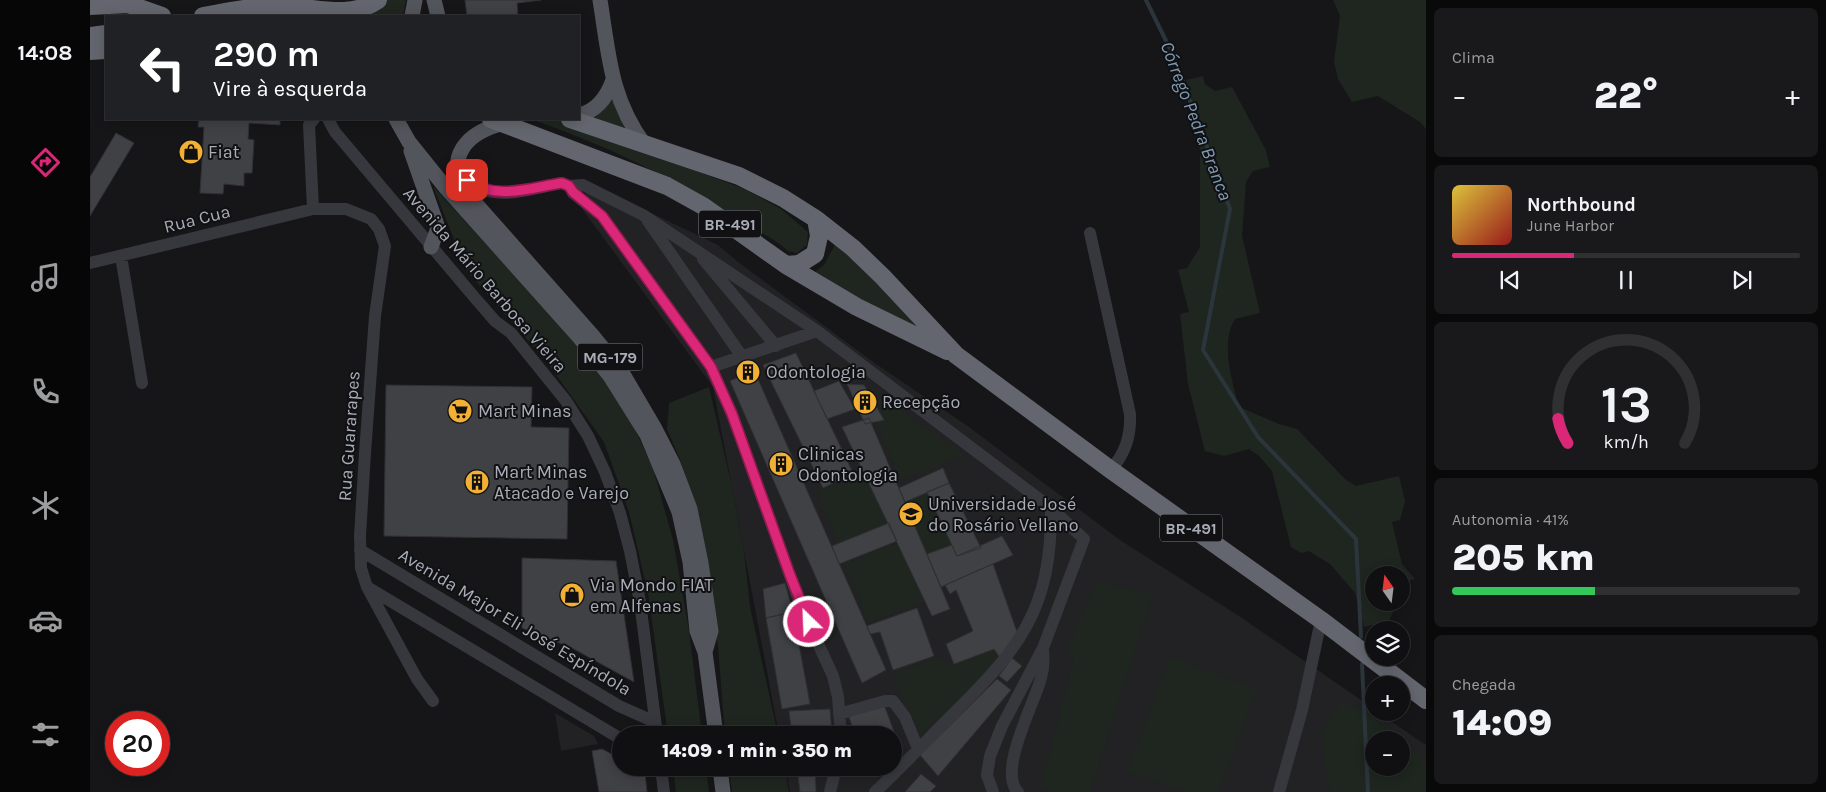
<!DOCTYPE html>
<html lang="pt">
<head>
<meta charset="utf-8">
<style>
  :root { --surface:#101012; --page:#19191b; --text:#f1f3f6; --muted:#9c9d9f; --line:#303032; --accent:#db2777 }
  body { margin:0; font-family:Karla,sans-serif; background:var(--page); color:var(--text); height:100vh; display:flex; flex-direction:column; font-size:19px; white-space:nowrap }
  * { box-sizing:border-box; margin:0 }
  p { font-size:16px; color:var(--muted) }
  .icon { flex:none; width:28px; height:28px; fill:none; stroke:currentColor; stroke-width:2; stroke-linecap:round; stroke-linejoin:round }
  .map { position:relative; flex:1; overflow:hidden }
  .drawer { display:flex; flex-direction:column; gap:8px; padding:8px; background:#09090a; width:400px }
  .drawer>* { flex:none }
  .banner { position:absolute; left:15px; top:15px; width:475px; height:105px; border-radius:0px; box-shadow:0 2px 12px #0003,0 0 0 1px var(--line); background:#202124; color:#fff; overflow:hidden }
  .needle { width:32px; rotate:346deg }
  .fabs { position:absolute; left:1275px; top:566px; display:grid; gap:10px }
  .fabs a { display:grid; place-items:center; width:45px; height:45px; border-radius:50%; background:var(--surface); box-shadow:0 2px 12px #0003,0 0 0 1px var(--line); font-size:25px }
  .speed { position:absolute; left:15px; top:711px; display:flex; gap:10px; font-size:25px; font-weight:700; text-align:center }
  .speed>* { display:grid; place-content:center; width:65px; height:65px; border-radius:50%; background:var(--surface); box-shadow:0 2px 12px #0003,0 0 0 1px var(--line); line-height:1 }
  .speed .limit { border:8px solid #d22; background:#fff; color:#111 }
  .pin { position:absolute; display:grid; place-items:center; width:42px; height:42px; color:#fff; margin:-21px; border-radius:10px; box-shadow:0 2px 8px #0006 }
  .me { position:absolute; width:55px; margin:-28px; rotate:336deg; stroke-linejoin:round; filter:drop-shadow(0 0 4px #0008) }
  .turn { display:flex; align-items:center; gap:18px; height:105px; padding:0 25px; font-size:22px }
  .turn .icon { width:65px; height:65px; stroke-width:2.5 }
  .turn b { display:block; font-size:35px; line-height:42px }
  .big { font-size:38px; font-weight:800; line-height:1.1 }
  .drawer .card { flex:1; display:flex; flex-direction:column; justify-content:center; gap:8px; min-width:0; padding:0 18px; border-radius:8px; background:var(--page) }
  .drawer .dial { align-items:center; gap:0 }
  .dial svg { height:130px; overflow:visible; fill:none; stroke:var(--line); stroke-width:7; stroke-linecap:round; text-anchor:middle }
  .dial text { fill:var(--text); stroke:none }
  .song { display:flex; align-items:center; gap:15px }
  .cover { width:60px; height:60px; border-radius:8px; background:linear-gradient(135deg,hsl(50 70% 55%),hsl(0 70% 35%)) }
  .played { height:5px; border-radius:2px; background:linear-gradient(90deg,var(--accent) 35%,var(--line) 35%) }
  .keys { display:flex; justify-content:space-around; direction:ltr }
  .heat { display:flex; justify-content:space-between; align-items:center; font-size:28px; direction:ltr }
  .charge { height:8px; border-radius:4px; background:linear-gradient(90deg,#34c759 41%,var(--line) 0) }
  .trip { position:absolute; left:522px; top:726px; width:290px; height:50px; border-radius:25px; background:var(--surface); box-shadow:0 2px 12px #0003,0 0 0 1px var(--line); font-weight:800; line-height:50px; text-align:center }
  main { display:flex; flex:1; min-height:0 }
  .menu { display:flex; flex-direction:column; width:90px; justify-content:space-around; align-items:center; background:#060607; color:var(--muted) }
  .menu .icon { width:35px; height:35px }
  .menu .active { color:var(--accent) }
  .menu b { font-size:22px; color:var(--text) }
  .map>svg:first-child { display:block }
  .built { fill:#222225; fill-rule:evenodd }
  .green { fill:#1e261f; fill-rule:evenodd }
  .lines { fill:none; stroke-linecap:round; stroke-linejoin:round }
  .stream { stroke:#2c353c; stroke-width:4 }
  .building { fill:#404145; stroke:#303034 }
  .minor { stroke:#37383d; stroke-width:12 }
  .major { stroke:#53555c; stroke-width:15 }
  .highway { stroke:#63666e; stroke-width:18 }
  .route-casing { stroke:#8e194d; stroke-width:12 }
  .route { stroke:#db2777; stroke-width:9 }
  .labels { text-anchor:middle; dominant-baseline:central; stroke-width:4; stroke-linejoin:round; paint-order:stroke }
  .shield { fill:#111113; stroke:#7b7e86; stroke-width:1 }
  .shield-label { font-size:16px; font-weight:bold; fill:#a8adb8 }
  .poi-label { font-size:18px; fill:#a8adb8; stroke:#111113; text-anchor:start }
  .street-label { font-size:18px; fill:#a8adb8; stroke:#111113 }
  .water-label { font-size:19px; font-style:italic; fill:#7f9bb3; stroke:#111113 }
</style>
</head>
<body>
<main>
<nav class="menu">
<b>14:08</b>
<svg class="icon active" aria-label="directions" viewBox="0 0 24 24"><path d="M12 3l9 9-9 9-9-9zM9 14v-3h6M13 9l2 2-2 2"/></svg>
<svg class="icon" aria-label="music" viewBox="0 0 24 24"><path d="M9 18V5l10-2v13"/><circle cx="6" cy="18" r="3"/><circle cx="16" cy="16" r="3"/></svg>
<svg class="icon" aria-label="phone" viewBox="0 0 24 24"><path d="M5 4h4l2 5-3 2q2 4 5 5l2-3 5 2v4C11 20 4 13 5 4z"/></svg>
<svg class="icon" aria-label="climate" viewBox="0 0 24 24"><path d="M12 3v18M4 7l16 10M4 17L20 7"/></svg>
<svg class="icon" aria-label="car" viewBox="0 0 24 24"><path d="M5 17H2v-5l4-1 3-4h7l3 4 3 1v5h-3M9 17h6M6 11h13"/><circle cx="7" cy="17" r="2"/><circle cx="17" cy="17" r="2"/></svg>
<svg class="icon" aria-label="filters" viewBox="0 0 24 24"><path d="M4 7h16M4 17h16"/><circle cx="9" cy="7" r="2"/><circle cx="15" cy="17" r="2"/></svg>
</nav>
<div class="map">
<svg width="1336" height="792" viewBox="0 0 1336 792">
  <rect width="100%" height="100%" fill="#161618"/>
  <!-- built -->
  <path class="built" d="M501 184 628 245 648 262 786 364 879 427 1030 540 1149 616 1284 709V712L1289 713 1336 745V792H700L696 768H804V735H689L623 387 490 206ZM1284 740H1311V768H1284Z
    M465 713 504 736 508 744 471 751Z"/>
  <!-- green -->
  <path class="green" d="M297 0H316L313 16H273L287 9Z
    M1243 0H1336V129L1330 122 1288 96 1262 102 1248 79 1244 62 1250 16Z
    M1113 76 1115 84 1125 91 1142 87 1176 150 1180 167 1163 171 1156 182 1152 236 1170 313 1145 319C1130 343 1142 381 1149 407L1189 424 1207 429 1256 480 1266 486 1309 476 1315 501 1310 520 1302 522 1312 564 1325 579 1316 581 1311 589V575H1284V602L1307 603 1299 621 1274 627 1265 593 1240 564 1219 551 1211 553 1201 547 1182 471 1169 456 1159 449 1134 456 1115 451 1098 384 1090 314 1099 312 1088 270 1097 268 1110 247V139L1096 80Z
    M521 97 535 129 504 118Z
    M440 119H469L657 190 691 209 718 232 717 245 707 253 698 251C684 238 665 230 649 220 584 178 514 144 440 119Z
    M343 186 484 341 521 389 539 417 563 468 583 540 599 630 612 735H578L558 593 539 512 514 442 457 362 376 270Z
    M745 245 764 257 840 336 740 284 725 272 734 265Z
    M766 379 774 385 876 455 811 480Z
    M619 387 642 487 654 551 660 607 688 735H635L628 646 615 562 591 462 577 429 579 403Z
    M778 473 799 523 748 544 727 490Z
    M837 492 862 545 837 554 815 502Z
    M806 543 835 601 779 623 755 563Z
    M1006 582 1063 594 1000 792H966L951 787 984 659 977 650Z
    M904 649 911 659 831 735 802 675 852 657 859 666Z
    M1080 657 1167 689 1128 792H1095L1037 771Z
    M1253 700 1304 730 1336 762V792H1239L1231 732ZM1284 740H1311V768H1284Z
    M583 768H616L619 792H586Z
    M639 768H695L699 792H642Z"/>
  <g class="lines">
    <!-- stream -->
    <path class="stream" d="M1056 0 1083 55 1140 209 1113 350 1168 437 1266 539 1271 637
      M1272 664 1278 792"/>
  </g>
  <!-- building -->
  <path class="building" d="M375 0H451L427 3 428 16H377Z
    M109 119H190V125L159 123 158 139 164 140 162 173H154V186L134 184 133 194 110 193 114 127H108Z
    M26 133 44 143 0 216V177Z
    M706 353 763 473 733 488 673 365Z
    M652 372a6 6 0 1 1 12 0a6 6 0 1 1-12 0Z
    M664 370 796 670 772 683 640 381Z
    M749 381 765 409 737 419 724 391Z
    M757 384 774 385 794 420 775 424Z
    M296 385 442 387 441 427 479 428 477 539 294 536Z
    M779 418 860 609 842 616 752 427Z
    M853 468 859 483 815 502 809 488Z
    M859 483 891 548 867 556 837 492Z
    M799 523 807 541 749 564 742 546Z
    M912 536 923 555 851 587 837 554 862 545 867 556Z
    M432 558 526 561 544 682 482 648 432 628Z
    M903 564 927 632 911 659 904 649 864 664 856 644 883 631 866 590 860 594 855 585Z
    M695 583 703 612 676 618 673 589Z
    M827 608 844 656 803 670 790 632 780 634 777 626Z
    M703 612 720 704 692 709 676 618Z
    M922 658 932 666 917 682 909 676Z
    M907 679 921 690 848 776 830 755Z
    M793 702 809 745 804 747V735H765L758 714Z
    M740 709 742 735H702L699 711Z
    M512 749 531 759V768H546L555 773 557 792H509L502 751Z
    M707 768H725L726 792H710Z
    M831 774 846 786 840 792H815Z"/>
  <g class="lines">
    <!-- minor -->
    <path class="minor" d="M238 119 245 132 385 298 405 321 421 333 476 401 498 436 515 472 530 513 540 551 550 602 567 735
      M367 172C373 177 379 182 386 186 411 201 445 187 472 183L479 186 493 185 553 215 727 331 961 508 994 539 953 648 912 726 900 756 897 775 903 792
      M479 186 483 193 512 216 621 367 642 414 712 609 743 676 748 697 751 735
      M223 209 219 125 224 119
      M558 221 653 358
      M1000 233 1040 414C1041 437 1035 453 1021 470
      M31 256 52 383
      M613 259 686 346
      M0 263 223 209H256L281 219 289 229 295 246 285 316 275 453 270 536 271 568 277 587 327 679 343 701
      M621 367 727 331
      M270 550 529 706 565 722
      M277 587 531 739
      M749 714 795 701H803L815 717 828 749
      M571 768 574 792
      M740 792 746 768
      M785 792C810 769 834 743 858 719 928 650 962 612 961 508
      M928 792C907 772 945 702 951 678 954 668 954 660 953 650
      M1189 792 1212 710 1231 620"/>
    <!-- major -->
    <path class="major" d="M344 0 348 16
      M510 0C519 55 520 97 554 144
      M322 16 325 0
      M489 115C507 111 517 97 523 80
      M306 119 319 142 356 188 490 338 520 376 557 435 589 512 600 562 607 631 615 652 626 735
      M415 123C376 132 353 158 378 195L502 335 530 369 564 427 583 464 600 509 611 563 621 631 615 652
      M321 151 348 228 341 247
      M630 768 633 792"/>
    <!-- highway -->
    <path class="highway" d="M0 6 38 4 72 16
      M113 16C136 12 159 7 182 6 215 4 258 22 288 0
      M0 36 16 34
      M0 51 16 50
      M401 119 577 186 613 206 696 265 767 307 857 351
      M480 119 649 176 693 198 726 219 763 248 793 277 866 355 1021 470 1231 620 1336 700
      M696 265 709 264 725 254 729 236 726 219"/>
  </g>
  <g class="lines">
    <defs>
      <path id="route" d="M377 180C406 201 439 188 472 183L479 186 483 192 512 216 621 367 642 414 700 575 719 622"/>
    </defs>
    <!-- route casing -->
    <use href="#route" class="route-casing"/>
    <!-- route -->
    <use href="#route" class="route"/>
  </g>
  <!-- icons -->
  <defs>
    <symbol id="shop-disc" viewBox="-11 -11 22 22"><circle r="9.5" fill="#f2b134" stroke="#111113"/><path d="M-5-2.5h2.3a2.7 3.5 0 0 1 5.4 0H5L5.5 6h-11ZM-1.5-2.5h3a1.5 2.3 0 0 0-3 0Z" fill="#111"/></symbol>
    <symbol id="building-disc" viewBox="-11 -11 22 22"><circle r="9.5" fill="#f2b134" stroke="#111113"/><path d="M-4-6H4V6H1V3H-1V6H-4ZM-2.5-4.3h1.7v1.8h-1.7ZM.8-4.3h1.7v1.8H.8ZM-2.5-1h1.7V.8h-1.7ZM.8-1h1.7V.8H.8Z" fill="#111"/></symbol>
    <symbol id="supermarket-disc" viewBox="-11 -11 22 22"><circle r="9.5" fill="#f2b134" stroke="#111113"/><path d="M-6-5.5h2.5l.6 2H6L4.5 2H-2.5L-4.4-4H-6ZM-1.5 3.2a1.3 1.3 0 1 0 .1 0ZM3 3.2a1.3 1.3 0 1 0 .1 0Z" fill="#111"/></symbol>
    <symbol id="university-disc" viewBox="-11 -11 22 22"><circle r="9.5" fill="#f2b134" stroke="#111113"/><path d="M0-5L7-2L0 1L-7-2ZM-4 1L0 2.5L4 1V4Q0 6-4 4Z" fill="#111"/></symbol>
  </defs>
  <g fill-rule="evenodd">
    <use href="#shop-disc" x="87" y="138" width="28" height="28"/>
    <use href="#building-disc" x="644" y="358" width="28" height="28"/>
    <use href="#building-disc" x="761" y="388" width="28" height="28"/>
    <use href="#supermarket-disc" x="356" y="397" width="28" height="28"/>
    <use href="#building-disc" x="677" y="450" width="28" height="28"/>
    <use href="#building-disc" x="373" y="468" width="28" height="28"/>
    <use href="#university-disc" x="807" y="500" width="28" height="28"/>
    <use href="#shop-disc" x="468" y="581" width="28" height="28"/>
  </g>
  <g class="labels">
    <!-- shield labels -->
    <g class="shield">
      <rect x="609" y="210.5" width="62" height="27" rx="4"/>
      <rect x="487.5" y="343.5" width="65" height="27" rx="4"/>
      <rect x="1070" y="514.5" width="62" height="27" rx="4"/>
    </g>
    <g class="shield-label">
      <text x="640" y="224">BR-491</text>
      <text x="520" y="357">MG-179</text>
      <text x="1101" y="528">BR-491</text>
    </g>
    <!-- poi labels -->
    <g class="poi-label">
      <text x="118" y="152">Fiat</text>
      <text x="676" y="372">Odontologia</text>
      <text x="792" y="402">Recepção</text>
      <text x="388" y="411">Mart Minas</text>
      <text x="708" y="454">Clinicas<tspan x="708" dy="21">Odontologia</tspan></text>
      <text x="404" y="472">Mart Minas<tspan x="404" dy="21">Atacado e Varejo</tspan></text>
      <text x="838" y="504">Universidade José<tspan x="838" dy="21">do Rosário Vellano</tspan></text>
      <text x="500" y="585">Via Mondo FIAT<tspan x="500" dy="21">em Alfenas</tspan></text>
    </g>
    <!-- street labels -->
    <g class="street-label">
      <text transform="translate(107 219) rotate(-14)">Rua Cua</text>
      <text transform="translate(395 280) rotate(49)">Avenida Mário Barbosa Vieira</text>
      <text transform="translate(259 436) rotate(-86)">Rua Guararapes</text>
      <text transform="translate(425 622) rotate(31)">Avenida Major Eli José Espíndola</text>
    </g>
    <!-- water labels -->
    <g class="water-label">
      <text transform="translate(1106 121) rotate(69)">Córrego Pedra Branca</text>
    </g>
  </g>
</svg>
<div class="fabs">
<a><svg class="needle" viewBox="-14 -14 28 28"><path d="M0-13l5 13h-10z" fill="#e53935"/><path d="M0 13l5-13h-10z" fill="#9c9d9f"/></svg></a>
<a><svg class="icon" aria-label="layers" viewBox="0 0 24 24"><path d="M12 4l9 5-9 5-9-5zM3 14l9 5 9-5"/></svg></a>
<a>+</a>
<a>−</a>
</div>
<div class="speed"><div class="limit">20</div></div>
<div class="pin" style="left:377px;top:180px;background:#d93025"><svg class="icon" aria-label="arrive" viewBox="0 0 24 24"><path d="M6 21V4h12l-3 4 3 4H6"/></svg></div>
<svg class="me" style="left:719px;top:622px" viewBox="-20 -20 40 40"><circle r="17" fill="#db2777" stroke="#fff" stroke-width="3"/><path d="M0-11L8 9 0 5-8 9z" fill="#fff"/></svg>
<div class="trip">14:09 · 1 min · 350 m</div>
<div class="banner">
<div class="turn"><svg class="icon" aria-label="left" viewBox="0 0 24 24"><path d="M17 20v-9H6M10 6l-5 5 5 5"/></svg><div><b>290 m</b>Vire à esquerda</div></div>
</div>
</div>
<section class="drawer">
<div class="card"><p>Clima</p>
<div class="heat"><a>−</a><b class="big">22°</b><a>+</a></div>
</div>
<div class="card">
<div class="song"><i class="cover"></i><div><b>Northbound</b><p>June Harbor</p></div></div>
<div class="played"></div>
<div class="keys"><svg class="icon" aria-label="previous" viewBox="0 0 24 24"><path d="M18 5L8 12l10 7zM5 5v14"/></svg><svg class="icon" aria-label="pause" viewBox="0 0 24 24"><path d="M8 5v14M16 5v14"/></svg><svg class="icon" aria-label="next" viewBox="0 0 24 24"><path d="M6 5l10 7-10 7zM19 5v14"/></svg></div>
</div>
<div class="card dial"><svg viewBox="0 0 100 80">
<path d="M14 69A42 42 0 1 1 86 69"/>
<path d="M14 69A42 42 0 0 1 8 54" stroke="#db2777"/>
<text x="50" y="56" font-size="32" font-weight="700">13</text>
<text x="50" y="72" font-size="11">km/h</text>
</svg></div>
<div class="card"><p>Autonomia · 41%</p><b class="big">205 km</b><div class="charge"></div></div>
<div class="card"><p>Chegada</p><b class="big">14:09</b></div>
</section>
</main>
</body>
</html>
